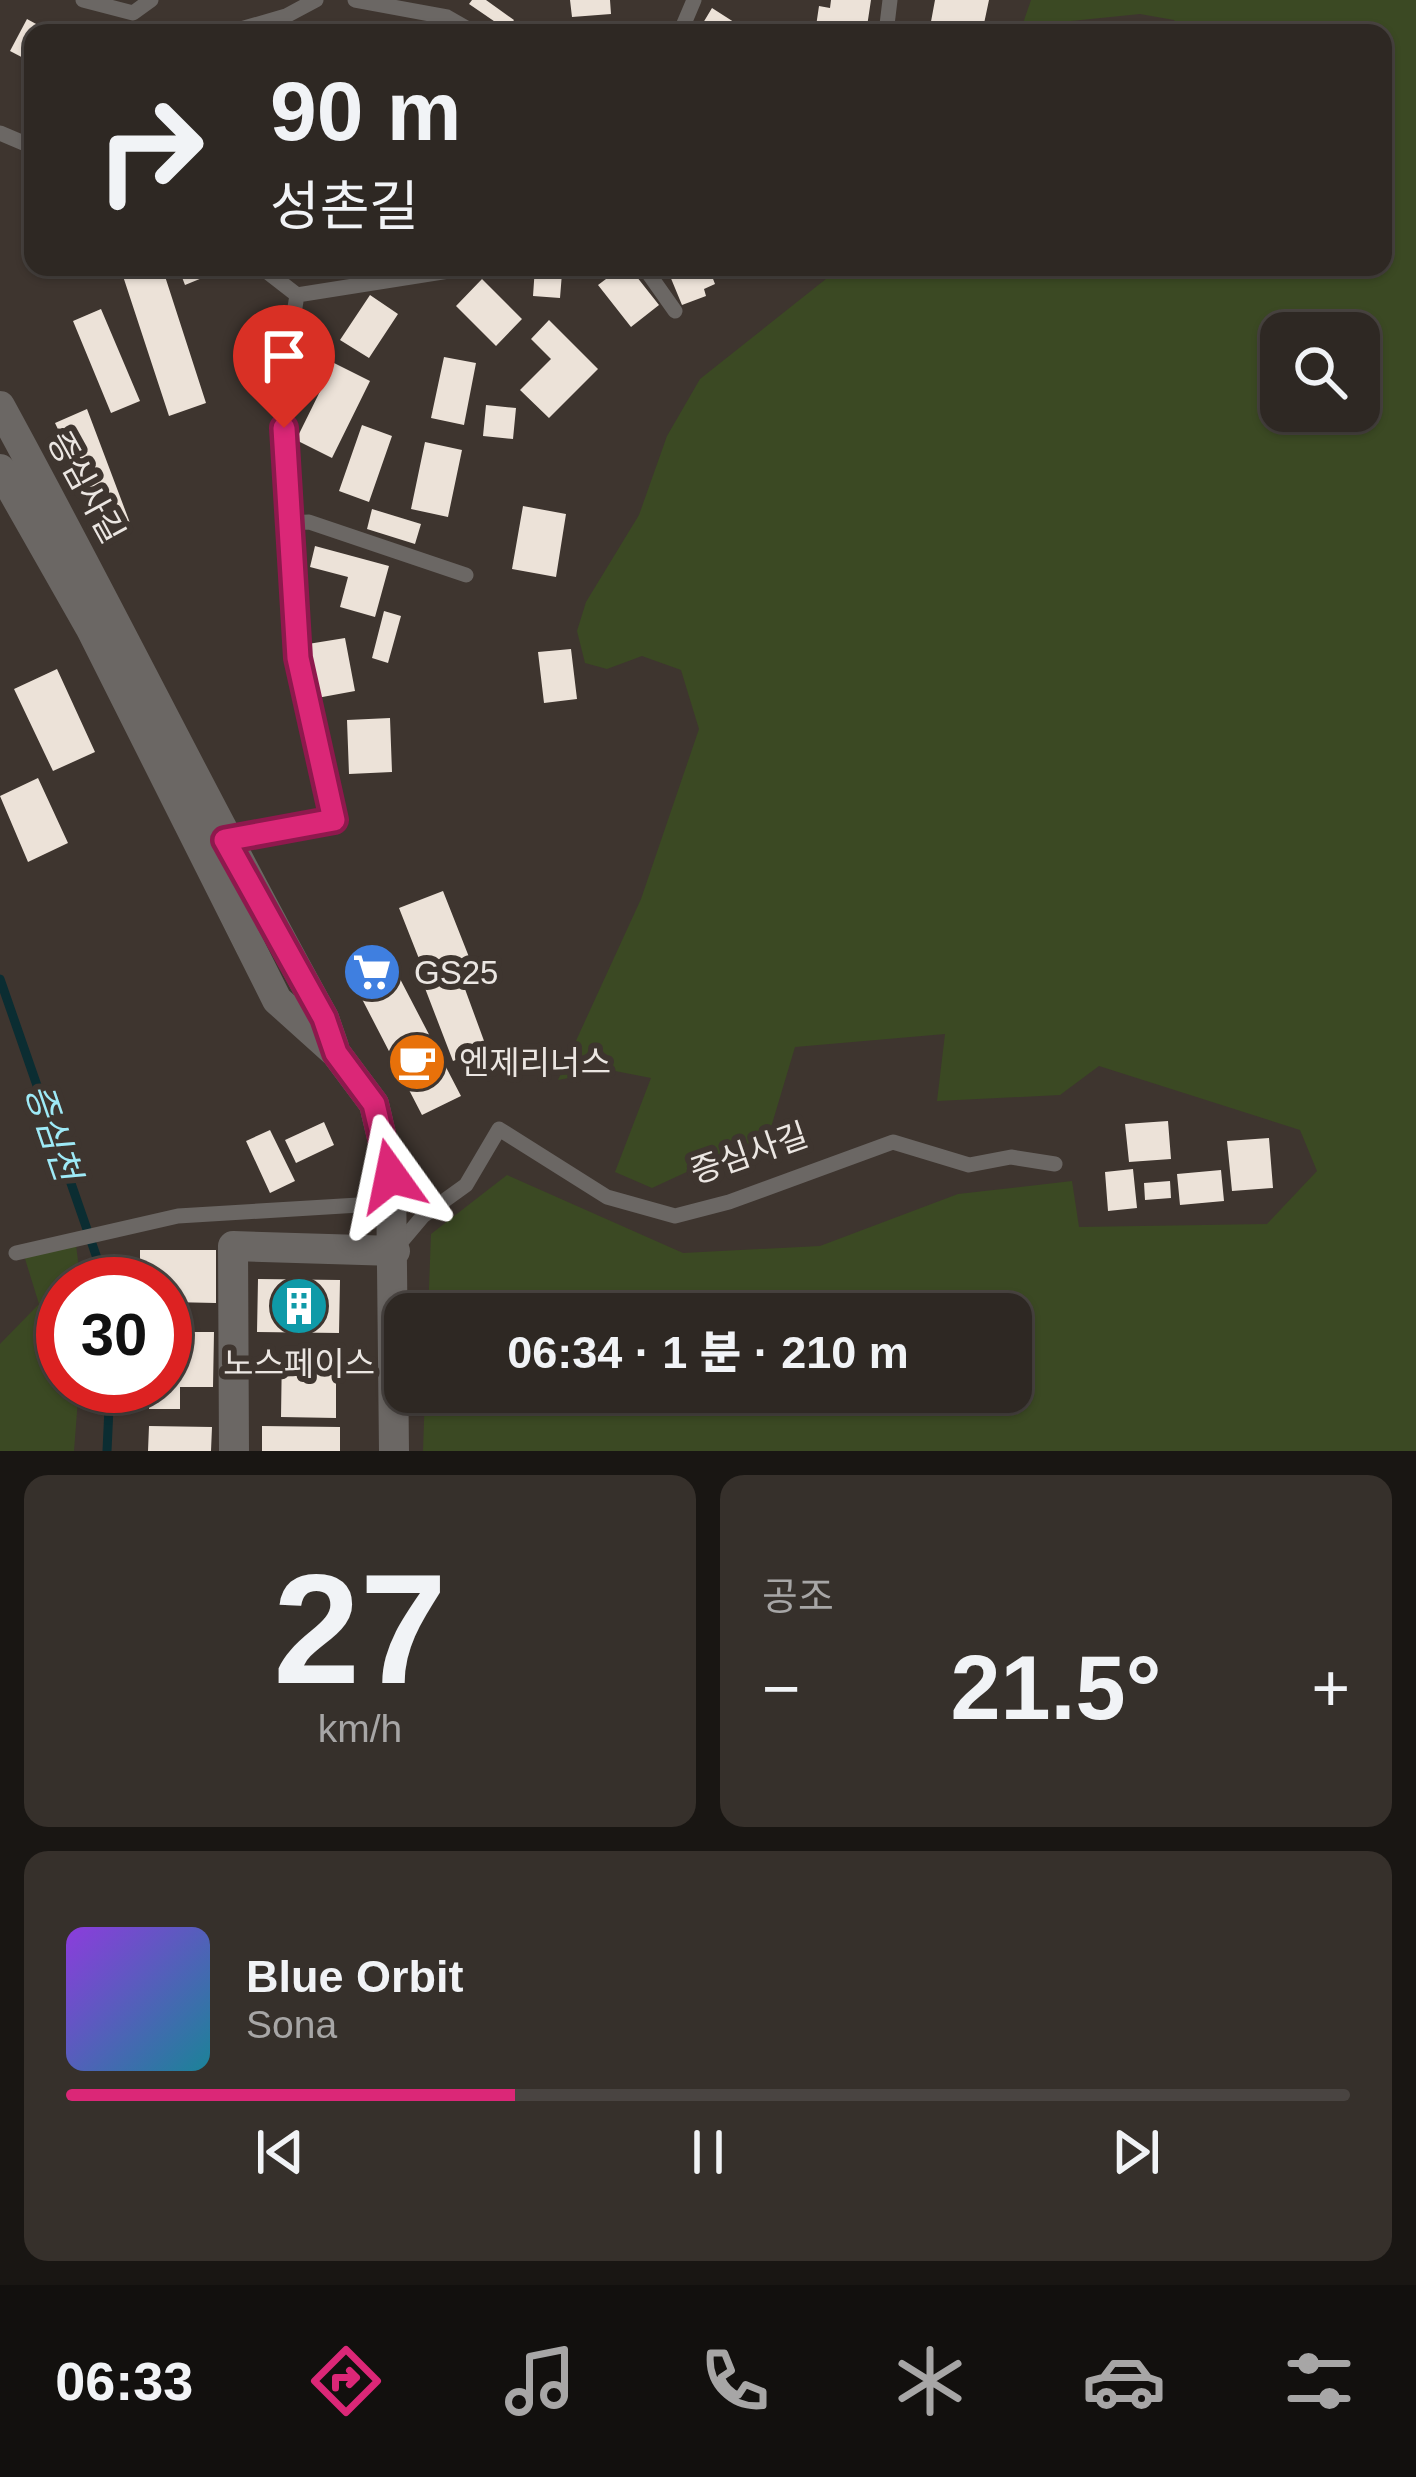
<!DOCTYPE html>
<html lang="ko">
<head>
<meta charset="utf-8">
<style>
  :root { --surface:#2e2823; --page:#36302b; --text:#f1f3f6; --muted:#a7a6a6; --line:#494441; --accent:#db2777 }
  body { margin:0; font-family:Arial,"Noto Sans KR",sans-serif; background:var(--page); color:var(--text); height:100vh; display:flex; flex-direction:column; font-size:45px; white-space:nowrap }
  * { box-sizing:border-box; margin:0 }
  p { font-size:39px; color:var(--muted) }
  .icon { flex:none; width:66px; height:66px; fill:none; stroke:currentColor; stroke-width:2; stroke-linecap:round; stroke-linejoin:round }
  .map { position:relative; height:1451px; overflow:hidden }
  .side { display:flex; flex-direction:column; gap:24px; padding:24px; background:#191613; flex:1 }
  .side>* { flex:none }
  .top-card { position:absolute; left:24px; top:24px; width:1368px; height:252px; border-radius:24px; box-shadow:0 3px 9px #0004,0 0 0 3px var(--line); background:#2e2823; color:var(--text); overflow:hidden }
  .controls { position:absolute; left:1260px; top:312px; display:grid; gap:24px }
  .controls a { display:grid; place-items:center; width:120px; height:120px; border-radius:24px; background:var(--surface); box-shadow:0 3px 9px #0004,0 0 0 3px var(--line); font-size:60px }
  .speed { position:absolute; left:36px; top:1257px; display:flex; gap:24px; font-size:60px; font-weight:700; text-align:center }
  .speed>* { display:grid; place-content:center; width:156px; height:156px; border-radius:50%; background:var(--surface); box-shadow:0 3px 9px #0004,0 0 0 3px var(--line); line-height:1 }
  .speed .limit { border:18px solid #d22; background:#fff; color:#111 }
  .pin { position:absolute; display:grid; place-items:center; width:102px; height:102px; color:#fff; margin:-123px -51px; border-radius:50% 50% 50% 0; rotate:-45deg; box-shadow:0 0 12px #0007 }
  .pin .icon { rotate:45deg }
  .me { position:absolute; width:132px; margin:-66px; rotate:348deg; stroke-linejoin:round; filter:drop-shadow(0 0 9px #0008) }
  .turn { display:flex; align-items:center; gap:42px; height:252px; padding:0 48px; font-size:54px }
  .turn .icon { width:156px; height:156px; stroke-width:2.5 }
  .turn b { display:block; font-size:84px; line-height:102px }
  .big { font-size:90px; font-weight:800; line-height:1.1 }
  .side .tile { flex:1; display:flex; flex-direction:column; justify-content:center; gap:18px; min-width:0; padding:0 42px; border-radius:24px; background:var(--page) }
  .side .dial { align-items:center; gap:0 }
  .dial b { font-size:156px; line-height:1 }
  .song { display:flex; align-items:center; gap:36px }
  .cover { width:144px; height:144px; border-radius:18px; background:linear-gradient(135deg,hsl(270 70% 55%),hsl(190 70% 35%)) }
  .played { height:12px; border-radius:6px; background:linear-gradient(90deg,var(--accent) 35%,var(--line) 35%) }
  .keys { display:flex; justify-content:space-around; direction:ltr }
  .heat { display:flex; justify-content:space-between; align-items:center; font-size:66px; direction:ltr }
  .side .tiles { flex:1; display:grid; gap:24px; grid-template-columns:1fr 1fr }
  .tile:last-child { grid-column:span 2 }
  .trip { position:absolute; left:384px; top:1293px; width:648px; height:120px; border-radius:24px; background:var(--surface); box-shadow:0 3px 9px #0004,0 0 0 3px var(--line); font-weight:800; line-height:120px; text-align:center }
  .tabs { display:flex; height:192px; justify-content:space-around; align-items:center; background:#12100e; color:var(--muted) }
  .tabs .icon { width:84px; height:84px }
  .tabs .current { color:var(--accent) }
  .tabs b { font-size:54px; color:var(--text) }
  .map>svg:first-child { display:block }
  .green { fill:#3b4923; fill-rule:evenodd }
  .lines { fill:none; stroke-linecap:round; stroke-linejoin:round }
  .stream { stroke:#0b2d32; stroke-width:9 }
  .building { fill:#ece2d8 }
  .service { stroke:#6b6764; stroke-width:15 }
  .minor { stroke:#6b6764; stroke-width:30 }
  .route-casing { stroke:#8e194d; stroke-width:30 }
  .route { stroke:#db2777; stroke-width:21 }
  .labels { text-anchor:middle; dominant-baseline:central; stroke-width:12; stroke-linejoin:round; paint-order:stroke }
  .street-label { font-size:33px; fill:#ebe6e2; stroke:#3e352f }
  .poi-label { font-size:33px; fill:#ebe6e2; stroke:#3e352f; text-anchor:start }
  .water-label { font-size:36px; font-style:italic; fill:#9eeaf7; stroke:#3e352f }
</style>
</head>
<body>
<div class="map">
<svg width="1416" height="1451" viewBox="0 0 1416 1451">
  <rect width="100%" height="100%" fill="#3e352f"/>
  <!-- green -->
  <path class="green" d="M1031 0H1416V1451H423L425 1392H1011V1314H428L431 1234 507 1175 683 1253 820 1246 958 1194 1072 1181 1079 1227 1267 1224 1317 1171 1300 1130 1099 1066 1060 1095 937 1101 945 1034 795 1047 769 1134 652 1188 615 1172 651 1078 610 1070 558 1080 641 899 699 729 681 670 642 656 607 669 585 663 577 631 586 602 639 515 667 436 700 379 841 267H1383V33H1181L1174 20 1140 14 1022 26ZM1281 333H1359V411H1281Z
    M75 1237 81 1284H63V1386H79L74 1451H0V1344L39 1304 22 1249Z"/>
  <g class="lines">
    <!-- stream -->
    <path class="stream" d="M0 979 106 1284
      M107 1451 110 1386"/>
  </g>
  <!-- building -->
  <path class="building" d="M472 0H486L514 20 507 30 469 4Z
    M570 0H610L611 14 572 17Z
    M831 0H871L866 33H815L819 6 830 8Z
    M935 0H989L982 33 930 27Z
    M712 8 751 33H697Z
    M27 19 49 31 52 26 72 33H33V63L10 51Z
    M120 267H162L206 403 169 416Z
    M178 267H229L185 285Z
    M330 267H358L355 276Z
    M535 267H577V274L562 273 560 298 533 296Z
    M622 267H629L659 305 631 327 598 285Z
    M694 267H720L710 271 715 284 704 289 706 296 682 305 670 276Z
    M482 279 522 319 496 346 456 306Z
    M370 295 398 314 369 358 340 340Z
    M101 309 140 401 111 413 73 321Z
    M549 320 598 369 549 418 520 390 551 359 531 339Z
    M444 357 476 363 464 425 431 418Z
    M334 363 370 381 332 458 296 440Z
    M486 405 516 408 513 439 483 436Z
    M87 409 130 523 108 534 55 423Z
    M362 425 392 436 369 502 339 491Z
    M425 442 462 450 448 517 411 509Z
    M523 506 566 514 556 577 512 569Z
    M372 509 421 524 415 544 367 529Z
    M315 546 389 566 375 617 340 607 348 577 310 567Z
    M384 611 401 616 388 663 372 658Z
    M345 638 355 691 317 698 308 644Z
    M571 649 577 699 544 703 538 652Z
    M57 669 95 752 53 771 14 689Z
    M390 718 392 772 349 774 347 720Z
    M38 778 68 843 28 862 0 796Z
    M443 891 469 957 425 974 399 908Z
    M385 950 461 1096 422 1115 347 970Z
    M458 970 487 1049 453 1061 423 983Z
    M1168 1121 1171 1159 1129 1162 1125 1124Z
    M324 1122 334 1145 296 1163 285 1140Z
    M270 1130 295 1181 270 1193 246 1141Z
    M1269 1138 1273 1188 1232 1191 1227 1141Z
    M1133 1169 1137 1208 1108 1211 1105 1172Z
    M1221 1170 1224 1201 1180 1205 1177 1174Z
    M1170 1181 1171 1198 1145 1200 1144 1183Z
    M140 1250H216V1303L170 1302V1322H165V1284H140Z
    M258 1279 340 1280 339 1333 257 1332Z
    M633 1301 636 1314H583V1312Z
    M165 1332H214L213 1387H180V1409H149V1386H165Z
    M282 1350H336V1418L281 1417Z
    M149 1426 212 1427 211 1451H148Z
    M262 1426 340 1427V1451H262Z"/>
  <g class="lines">
    <!-- service -->
    <path class="service" d="M83 0 133 13 151 0
      M355 0 447 17 475 33
      M227 33 286 16 316 0
      M680 33 694 0
      M886 33 890 0
      M0 133 33 147
      M261 267 297 295
      M644 267 675 311
      M297 295 474 267
      M287 523 309 522 466 575
      M228 840 334 820C287 659 268 461 297 295
      M396 1248 423 1216 466 1185 499 1129 607 1197 675 1216 729 1202 893 1142 969 1165 1011 1157 1055 1164
      M16 1253 178 1216 392 1203"/>
    <!-- minor -->
    <path class="minor" d="M0 406C111 609 212 816 324 1018L334 1047
      M0 469 91 629 277 1000 336 1053 374 1104 391 1176 394 1451
      M234 1451 233 1246 395 1251"/>
  </g>
  <g class="lines">
    <defs>
      <path id="route" d="M284 428 298 658 334 820 225 840 324 1018 336 1053 374 1104 391 1176"/>
    </defs>
    <!-- route casing -->
    <use href="#route" class="route-casing"/>
    <!-- route -->
    <use href="#route" class="route"/>
  </g>
  <!-- icons -->
  <defs>
    <symbol id="supermarket-disc" viewBox="-11 -11 22 22"><circle r="9.5" fill="#3f7fe0" stroke="#3e352f"/><path d="M-6-5.5h2.5l.6 2H6L4.5 2H-2.5L-4.4-4H-6ZM-1.5 3.2a1.3 1.3 0 1 0 .1 0ZM3 3.2a1.3 1.3 0 1 0 .1 0Z" fill="#fff"/></symbol>
    <symbol id="cafe-disc" viewBox="-11 -11 22 22"><circle r="9.5" fill="#e8710a" stroke="#3e352f"/><path d="M-5.5-4.5H6V0H3Q3 3.5 0 3.5H-2.5Q-5.5 3.5-5.5 0ZM3-3.2v2h1.7v-2ZM-6 4.5H4V6H-6Z" fill="#fff"/></symbol>
    <symbol id="building-disc" viewBox="-11 -11 22 22"><circle r="9.5" fill="#0f9aa8" stroke="#3e352f"/><path d="M-4-6H4V6H1V3H-1V6H-4ZM-2.5-4.3h1.7v1.8h-1.7ZM.8-4.3h1.7v1.8H.8ZM-2.5-1h1.7V.8h-1.7ZM.8-1h1.7V.8H.8Z" fill="#fff"/></symbol>
  </defs>
  <g fill-rule="evenodd">
    <use href="#supermarket-disc" x="339" y="939" width="66" height="66"/>
    <use href="#cafe-disc" x="384" y="1029" width="66" height="66"/>
    <use href="#building-disc" x="266" y="1273" width="66" height="66"/>
  </g>
  <g class="labels">
    <!-- street labels -->
    <g class="street-label">
      <text transform="translate(86 487) rotate(61)">증심사길</text>
      <text transform="translate(749 1153) rotate(-19)">증심사길</text>
    </g>
    <!-- poi labels -->
    <g class="poi-label">
      <text x="414" y="972">GS25</text>
      <text x="459" y="1062">엔제리너스</text>
      <text x="299" y="1363" text-anchor="middle">노스페이스</text>
    </g>
    <!-- water labels -->
    <g class="water-label">
      <text transform="translate(53 1132) rotate(71)">증심천</text>
    </g>
  </g>
</svg>
<div class="controls">
<a><svg class="icon" aria-label="search" viewBox="0 0 24 24"><circle cx="10" cy="10" r="6"/><path d="M15 15l6 6"/></svg></a>
</div>
<div class="speed"><div class="limit">30</div></div>
<div class="pin" style="left:284px;top:428px;background:#d93025"><svg class="icon" aria-label="arrive" viewBox="0 0 24 24"><path d="M6 21V4h12l-3 4 3 4H6"/></svg></div>
<svg class="me" style="left:391px;top:1176px" viewBox="-20 -20 40 40"><path d="M0-17L14 15 0 8-14 15z" fill="#db2777" stroke="#fff" stroke-width="4"/></svg>
<div class="trip">06:34 · 1 분 · 210 m</div>
<div class="top-card">
<div class="turn"><svg class="icon" aria-label="right" viewBox="0 0 24 24"><path d="M7 20v-9h11M14 6l5 5-5 5"/></svg><div><b>90 m</b>성촌길</div></div>
</div>
</div>
<section class="side">
<div class="tiles">
<div class="tile dial"><b>27</b><p>km/h</p></div>
<div class="tile"><p>공조</p>
<div class="heat"><a>−</a><b class="big">21.5°</b><a>+</a></div>
</div>
<div class="tile">
<div class="song"><i class="cover"></i><div><b>Blue Orbit</b><p>Sona</p></div></div>
<div class="played"></div>
<div class="keys"><svg class="icon" aria-label="previous" viewBox="0 0 24 24"><path d="M18 5L8 12l10 7zM5 5v14"/></svg><svg class="icon" aria-label="pause" viewBox="0 0 24 24"><path d="M8 5v14M16 5v14"/></svg><svg class="icon" aria-label="next" viewBox="0 0 24 24"><path d="M6 5l10 7-10 7zM19 5v14"/></svg></div>
</div>
</div>
</section>
<nav class="tabs">
<b>06:33</b>
<svg class="icon current" aria-label="directions" viewBox="0 0 24 24"><path d="M12 3l9 9-9 9-9-9zM9 14v-3h6M13 9l2 2-2 2"/></svg>
<svg class="icon" aria-label="music" viewBox="0 0 24 24"><path d="M9 18V5l10-2v13"/><circle cx="6" cy="18" r="3"/><circle cx="16" cy="16" r="3"/></svg>
<svg class="icon" aria-label="phone" viewBox="0 0 24 24"><path d="M5 4h4l2 5-3 2q2 4 5 5l2-3 5 2v4C11 20 4 13 5 4z"/></svg>
<svg class="icon" aria-label="climate" viewBox="0 0 24 24"><path d="M12 3v18M4 7l16 10M4 17L20 7"/></svg>
<svg class="icon" aria-label="car" viewBox="0 0 24 24"><path d="M5 17H2v-5l4-1 3-4h7l3 4 3 1v5h-3M9 17h6M6 11h13"/><circle cx="7" cy="17" r="2"/><circle cx="17" cy="17" r="2"/></svg>
<svg class="icon" aria-label="filters" viewBox="0 0 24 24"><path d="M4 7h16M4 17h16"/><circle cx="9" cy="7" r="2"/><circle cx="15" cy="17" r="2"/></svg>
</nav>
</body>
</html>
